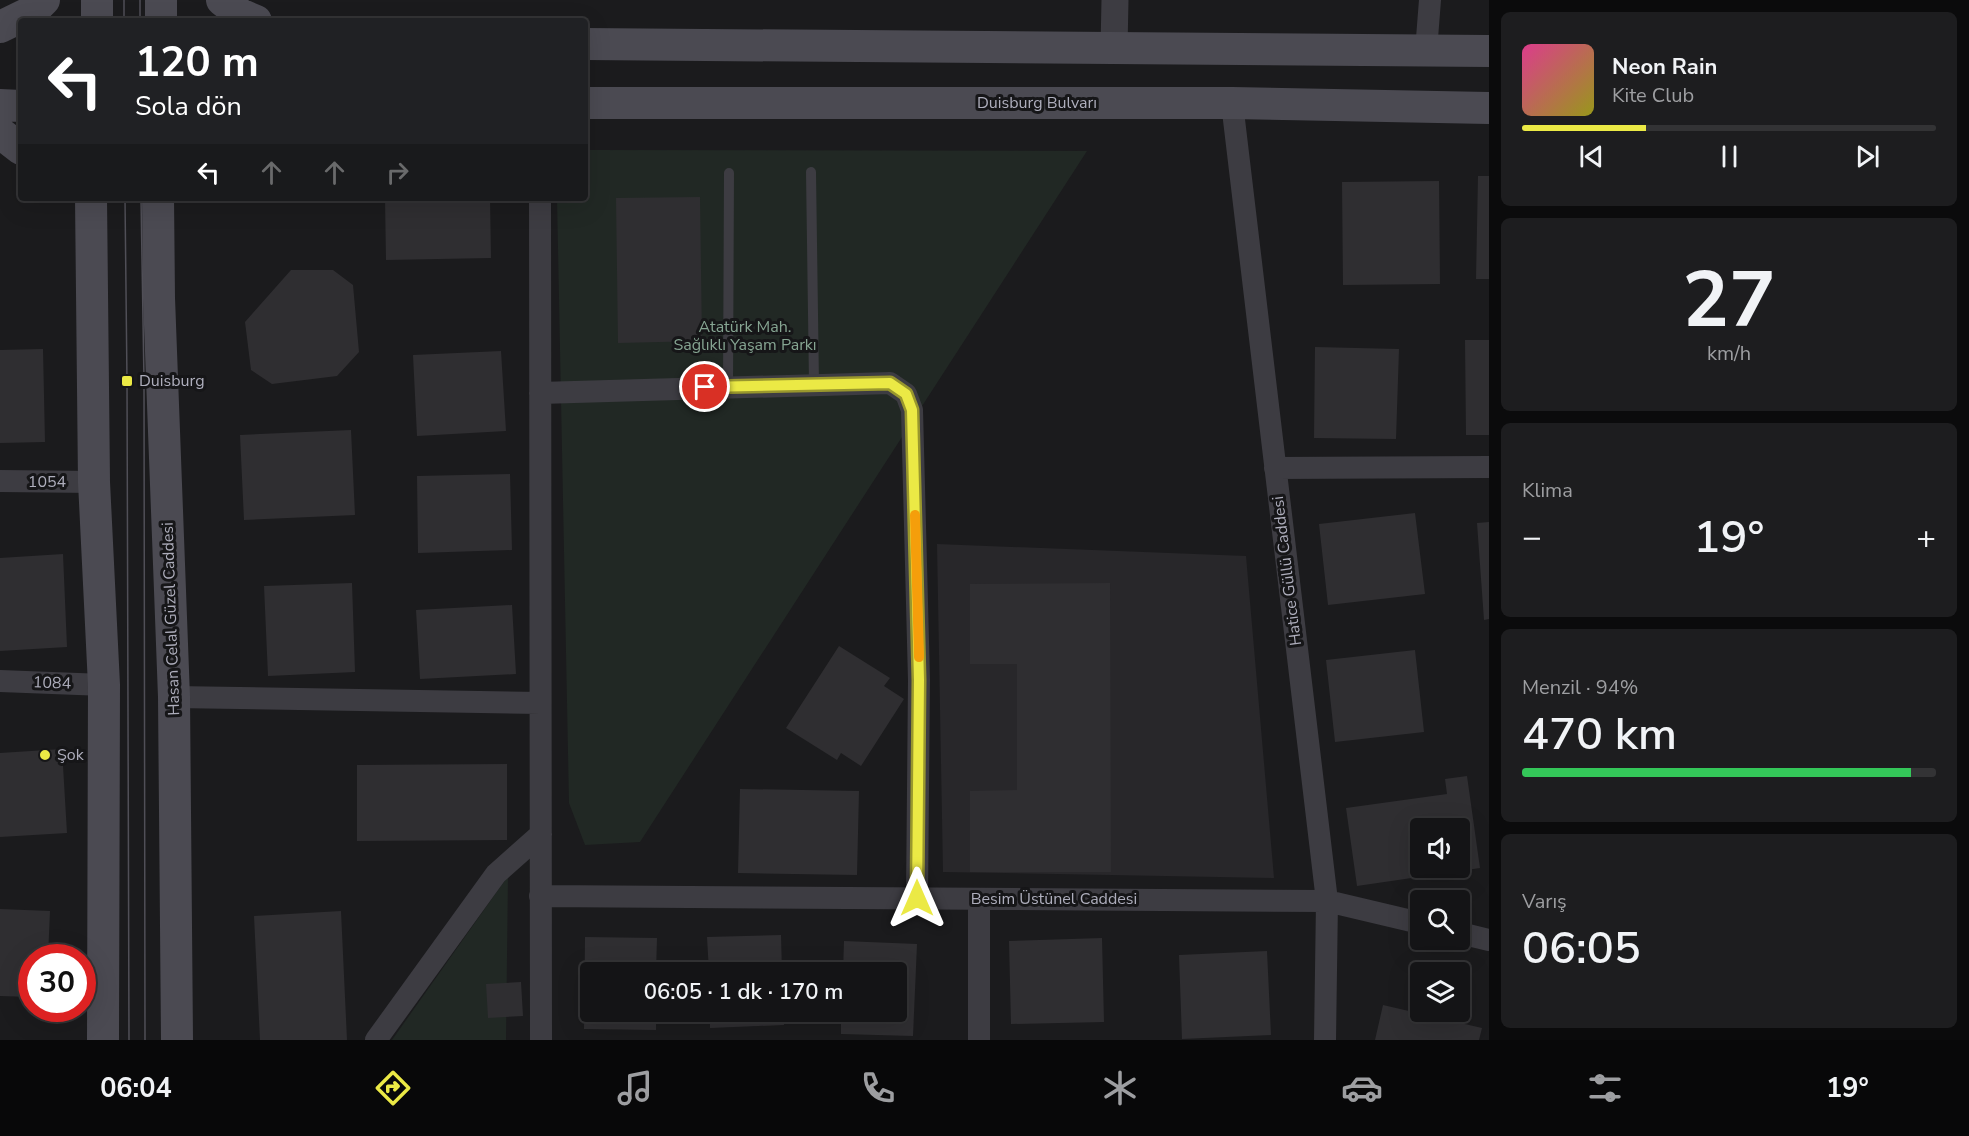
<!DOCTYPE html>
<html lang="tr">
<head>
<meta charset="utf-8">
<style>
  :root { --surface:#141416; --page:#1d1d1f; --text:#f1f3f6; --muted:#9d9ea1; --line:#333335; --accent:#ebe945 }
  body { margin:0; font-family:"Nunito Sans",sans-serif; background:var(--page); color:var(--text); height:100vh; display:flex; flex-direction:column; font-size:22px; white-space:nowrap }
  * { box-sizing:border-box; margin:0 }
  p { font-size:20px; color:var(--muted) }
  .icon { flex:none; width:33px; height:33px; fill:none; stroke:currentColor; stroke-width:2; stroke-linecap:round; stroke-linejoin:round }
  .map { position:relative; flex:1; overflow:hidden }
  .details { display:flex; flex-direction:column; gap:12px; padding:12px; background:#0b0b0c; width:480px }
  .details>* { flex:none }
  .hud { position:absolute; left:18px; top:18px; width:570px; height:183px; border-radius:6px; box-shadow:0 6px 24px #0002,0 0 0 2px var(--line); background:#202124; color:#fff; overflow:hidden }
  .controls { position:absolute; left:1410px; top:818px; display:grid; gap:12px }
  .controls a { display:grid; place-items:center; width:60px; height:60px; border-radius:6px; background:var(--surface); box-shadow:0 6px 24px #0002,0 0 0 2px var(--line); font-size:30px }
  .speed { position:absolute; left:18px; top:944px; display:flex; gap:12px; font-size:30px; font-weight:700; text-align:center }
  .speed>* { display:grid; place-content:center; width:78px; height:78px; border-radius:50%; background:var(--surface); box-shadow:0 6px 24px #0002,0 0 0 2px var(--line); line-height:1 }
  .speed .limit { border:9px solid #d22; background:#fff; color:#111 }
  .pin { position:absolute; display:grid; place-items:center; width:51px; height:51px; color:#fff; margin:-26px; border:3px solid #fff; border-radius:50%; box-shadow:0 2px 6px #0007 }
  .me { position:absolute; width:66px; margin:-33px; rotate:0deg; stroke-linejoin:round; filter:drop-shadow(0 0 4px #0008) }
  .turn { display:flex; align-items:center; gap:21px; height:126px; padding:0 18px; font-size:27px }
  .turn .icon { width:78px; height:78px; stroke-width:2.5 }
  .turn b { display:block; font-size:42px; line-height:51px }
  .lanes { display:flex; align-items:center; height:57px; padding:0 18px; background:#0003; justify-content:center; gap:30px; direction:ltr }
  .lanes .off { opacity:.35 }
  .big { font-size:45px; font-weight:600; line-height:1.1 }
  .details .card { flex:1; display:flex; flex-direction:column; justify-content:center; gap:9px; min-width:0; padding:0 21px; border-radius:9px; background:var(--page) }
  .details .dial { align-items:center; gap:0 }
  .dial b { font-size:78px; line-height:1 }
  .song { display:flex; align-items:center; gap:18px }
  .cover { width:72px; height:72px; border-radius:9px; background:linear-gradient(135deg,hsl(330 70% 55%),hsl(60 70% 35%)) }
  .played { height:6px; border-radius:3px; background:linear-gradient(90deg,var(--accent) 30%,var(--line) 30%) }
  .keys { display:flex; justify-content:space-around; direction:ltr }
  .heat { display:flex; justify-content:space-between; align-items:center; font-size:33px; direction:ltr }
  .charge { height:9px; border-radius:4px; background:linear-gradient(90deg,#34c759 94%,var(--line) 0) }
  .trip { position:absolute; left:580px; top:962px; width:327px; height:60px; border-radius:6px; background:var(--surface); box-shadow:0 6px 24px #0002,0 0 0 2px var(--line); font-weight:600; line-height:60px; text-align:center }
  .tabs { display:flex; height:96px; justify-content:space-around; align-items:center; background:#080809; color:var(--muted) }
  .tabs .icon { width:42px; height:42px }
  .tabs .active { color:var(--accent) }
  .tabs b { font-size:27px; color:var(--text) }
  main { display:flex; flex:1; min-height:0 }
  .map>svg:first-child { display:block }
  .built { fill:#28272a }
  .green { fill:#212824 }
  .building { fill:#2f2e31; fill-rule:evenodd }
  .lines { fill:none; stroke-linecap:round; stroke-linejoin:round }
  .service { stroke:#3d3c42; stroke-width:10 }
  .minor { stroke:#3d3c42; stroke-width:22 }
  .tertiary { stroke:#3d3c42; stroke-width:27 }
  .secondary { stroke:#4b4a52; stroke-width:32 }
  .tram { stroke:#504f57; stroke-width:1.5 }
  .route-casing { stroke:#99972d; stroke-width:15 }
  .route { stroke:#ebe945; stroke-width:10 }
  .slow { stroke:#f59e0b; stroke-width:10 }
  .poi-dot { fill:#ebe945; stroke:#161618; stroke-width:2 }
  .labels { text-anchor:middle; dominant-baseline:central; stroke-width:6; stroke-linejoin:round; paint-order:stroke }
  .street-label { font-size:16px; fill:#aeaebc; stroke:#161618 }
  .park-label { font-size:16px; fill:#86a592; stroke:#161618 }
  .poi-label { font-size:16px; fill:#aeaebc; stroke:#161618; text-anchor:start }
</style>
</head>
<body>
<main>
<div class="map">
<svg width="1489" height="1040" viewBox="0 0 1489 1040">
  <rect width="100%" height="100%" fill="#1b1b1d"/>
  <!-- built -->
  <path class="built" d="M937 544 1246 556 1274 878 943 872Z"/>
  <!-- green -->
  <path class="green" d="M585 150 1087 151 640 842 585 845 569 803 557 198H585Z
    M508 876 506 1040H392Z"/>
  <!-- building -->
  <path class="building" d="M1478 176H1489V279H1476Z
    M1439 181 1440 284 1343 285 1342 182Z
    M700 197 702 341 618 343 616 198Z
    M385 198H490L491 258 386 260Z
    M291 270H333L353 285 359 352 337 376 272 384 251 370 245 322Z
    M1465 340H1489V435H1466Z
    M1315 347 1399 349 1396 439 1314 438Z
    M43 349 45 442 0 443V350Z
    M501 351 506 431 417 436 413 355Z
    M351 430 355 515 244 520 240 435Z
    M510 474 512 550 418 553 417 476Z
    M1415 513 1425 594 1328 605 1319 524Z
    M1489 522V619L1484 620 1477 523Z
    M63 554 67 647 0 651V558Z
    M352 583 355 672 268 676 264 586Z
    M1110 583 1111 872H970V791L1017 790V664H970V584Z
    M512 605 516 674 420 679 416 610Z
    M839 646 890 678 884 686 904 699 861 766 841 753 837 760 786 728Z
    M1415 650 1424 732 1335 742 1326 660Z
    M62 749 67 833 0 837V753Z
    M507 764V840L357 841V765Z
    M1467 776 1480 868 1357 886 1346 808 1447 794 1445 779ZM1420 828H1460V867H1420Z
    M740 789 859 791 857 875 738 873Z
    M0 909 50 911 48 957H32V997L0 996Z
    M341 911 347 1040H260L254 916Z
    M781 935 782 972H709L707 937Z
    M585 937 657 938 656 972H591V1011H656V1030L584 1029Z
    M1102 938 1104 1022 1011 1024 1009 941Z
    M844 941 917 944 913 1036 841 1034V1011H897V972H843Z
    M1267 951 1271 1035 1182 1039 1179 955Z
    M521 982 523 1016 488 1018 486 984Z
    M1383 1005 1482 1028 1479 1040H1375Z
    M710 1011H783L784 1025 710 1028Z"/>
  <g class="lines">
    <!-- service -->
    <path class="service" d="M811 172 814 384
      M728 387 729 173"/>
    <!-- minor -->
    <path class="minor" d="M1426 51 1430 0
      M1232 103 1327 901 1325 1040
      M540 198 541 1040
      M540 393 890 383 906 394 912 410 919 680 917 898
      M1275 468 1489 467
      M0 481 94 482
      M0 681 104 685
      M174 697 540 703
      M540 896 1327 901 1420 923
      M979 899V1040
      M1460 933 1489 940
      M376 1040 496 874 541 834"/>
    <!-- tertiary -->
    <path class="tertiary" d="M1114 48 1115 0"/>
    <!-- secondary -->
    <path class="secondary" d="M161 0V21
      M222 0 240 14 256 21
      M97 21V0
      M0 27 33 11 44 0
      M585 44 1489 51
      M585 103H1232L1489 108
      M0 105 21 106
      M0 133 21 149
      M91 198 94 482 104 685 103 1040
      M158 198 159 298 174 697 177 1040"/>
    <!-- tram -->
    <path class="tram" d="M124 0V21
      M140 0V21
      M125 198 127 381 129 1040
      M141 198 144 381 145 1040"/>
  </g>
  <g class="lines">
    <defs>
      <path id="route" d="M705 387 890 383 906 394 912 410 919 680 917 898"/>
    </defs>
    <!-- route casing -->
    <use href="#route" class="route-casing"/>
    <!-- route -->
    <use href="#route" class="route"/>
    <!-- slow -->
    <path class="slow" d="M915 515 919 657"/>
  </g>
  <!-- markers -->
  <g class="poi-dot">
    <rect x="121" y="375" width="12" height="12" rx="3"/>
    <circle cx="45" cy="755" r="6"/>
  </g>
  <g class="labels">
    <!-- street labels -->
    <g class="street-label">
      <text x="1037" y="103">Duisburg Bulvarı</text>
      <text x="47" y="482">1054</text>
      <text transform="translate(1287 571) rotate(-97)">Hatice Güllü Caddesi</text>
      <text transform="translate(171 619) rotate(-92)">Hasan Celal Güzel Caddesi</text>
      <text transform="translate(52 683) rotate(2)">1084</text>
      <text x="1054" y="899">Besim Üstünel Caddesi</text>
    </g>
    <!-- park labels -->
    <g class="park-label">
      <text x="745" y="327">Atatürk Mah.<tspan x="745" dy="18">Sağlıklı Yaşam Parkı</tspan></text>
    </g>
    <!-- poi labels -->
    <g class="poi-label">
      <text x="139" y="381">Duisburg</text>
      <text x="57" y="755">Şok</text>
    </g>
  </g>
</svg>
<div class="controls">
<a><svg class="icon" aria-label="sound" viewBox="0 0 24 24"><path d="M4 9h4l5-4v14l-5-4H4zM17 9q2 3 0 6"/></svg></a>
<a><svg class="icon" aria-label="search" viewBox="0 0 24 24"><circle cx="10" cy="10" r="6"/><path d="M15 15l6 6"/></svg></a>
<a><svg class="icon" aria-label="layers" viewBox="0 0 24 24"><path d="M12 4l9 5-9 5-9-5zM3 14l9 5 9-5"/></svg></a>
</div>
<div class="speed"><div class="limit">30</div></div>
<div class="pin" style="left:705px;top:387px;background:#d93025"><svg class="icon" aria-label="arrive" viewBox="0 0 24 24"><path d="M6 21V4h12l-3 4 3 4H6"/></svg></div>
<svg class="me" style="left:917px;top:898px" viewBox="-20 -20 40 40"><path d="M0-17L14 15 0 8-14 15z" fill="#ebe945" stroke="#fff" stroke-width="4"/></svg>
<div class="trip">06:05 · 1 dk · 170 m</div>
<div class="hud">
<div class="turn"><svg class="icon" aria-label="left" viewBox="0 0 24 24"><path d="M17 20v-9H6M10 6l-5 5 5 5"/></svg><div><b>120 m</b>Sola dön</div></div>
<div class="lanes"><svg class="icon" aria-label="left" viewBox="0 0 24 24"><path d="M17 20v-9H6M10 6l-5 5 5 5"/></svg><svg class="icon off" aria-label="ahead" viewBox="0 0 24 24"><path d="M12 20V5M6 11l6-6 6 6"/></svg><svg class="icon off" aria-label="ahead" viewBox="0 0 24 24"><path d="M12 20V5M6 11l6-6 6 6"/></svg><svg class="icon off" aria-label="right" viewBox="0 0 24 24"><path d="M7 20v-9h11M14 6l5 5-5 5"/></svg></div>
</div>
</div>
<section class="details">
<div class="card">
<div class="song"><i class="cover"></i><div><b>Neon Rain</b><p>Kite Club</p></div></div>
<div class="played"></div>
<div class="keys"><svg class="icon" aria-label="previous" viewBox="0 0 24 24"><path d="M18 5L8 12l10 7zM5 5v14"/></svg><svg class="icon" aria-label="pause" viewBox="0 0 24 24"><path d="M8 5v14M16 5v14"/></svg><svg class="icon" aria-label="next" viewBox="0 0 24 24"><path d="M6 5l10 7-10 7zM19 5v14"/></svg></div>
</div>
<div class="card dial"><b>27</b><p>km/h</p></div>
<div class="card"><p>Klima</p>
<div class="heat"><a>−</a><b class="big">19°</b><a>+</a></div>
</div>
<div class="card"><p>Menzil · 94%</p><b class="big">470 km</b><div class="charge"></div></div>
<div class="card"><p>Varış</p><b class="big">06:05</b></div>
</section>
</main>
<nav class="tabs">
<b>06:04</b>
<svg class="icon active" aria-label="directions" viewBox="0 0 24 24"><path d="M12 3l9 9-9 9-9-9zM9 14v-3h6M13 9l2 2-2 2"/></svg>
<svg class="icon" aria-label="music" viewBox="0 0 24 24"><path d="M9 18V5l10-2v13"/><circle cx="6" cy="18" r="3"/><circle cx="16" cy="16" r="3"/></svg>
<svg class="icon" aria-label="phone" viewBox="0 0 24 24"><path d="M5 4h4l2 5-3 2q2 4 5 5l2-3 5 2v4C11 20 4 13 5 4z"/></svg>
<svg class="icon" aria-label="climate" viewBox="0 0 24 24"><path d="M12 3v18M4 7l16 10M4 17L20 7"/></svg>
<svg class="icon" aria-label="car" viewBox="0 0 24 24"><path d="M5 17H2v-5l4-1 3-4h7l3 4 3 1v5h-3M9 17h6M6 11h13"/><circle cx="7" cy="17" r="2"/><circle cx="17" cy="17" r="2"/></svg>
<svg class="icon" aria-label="filters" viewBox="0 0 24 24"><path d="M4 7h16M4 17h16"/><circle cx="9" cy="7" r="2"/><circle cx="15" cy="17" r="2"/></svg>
<b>19°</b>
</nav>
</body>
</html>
